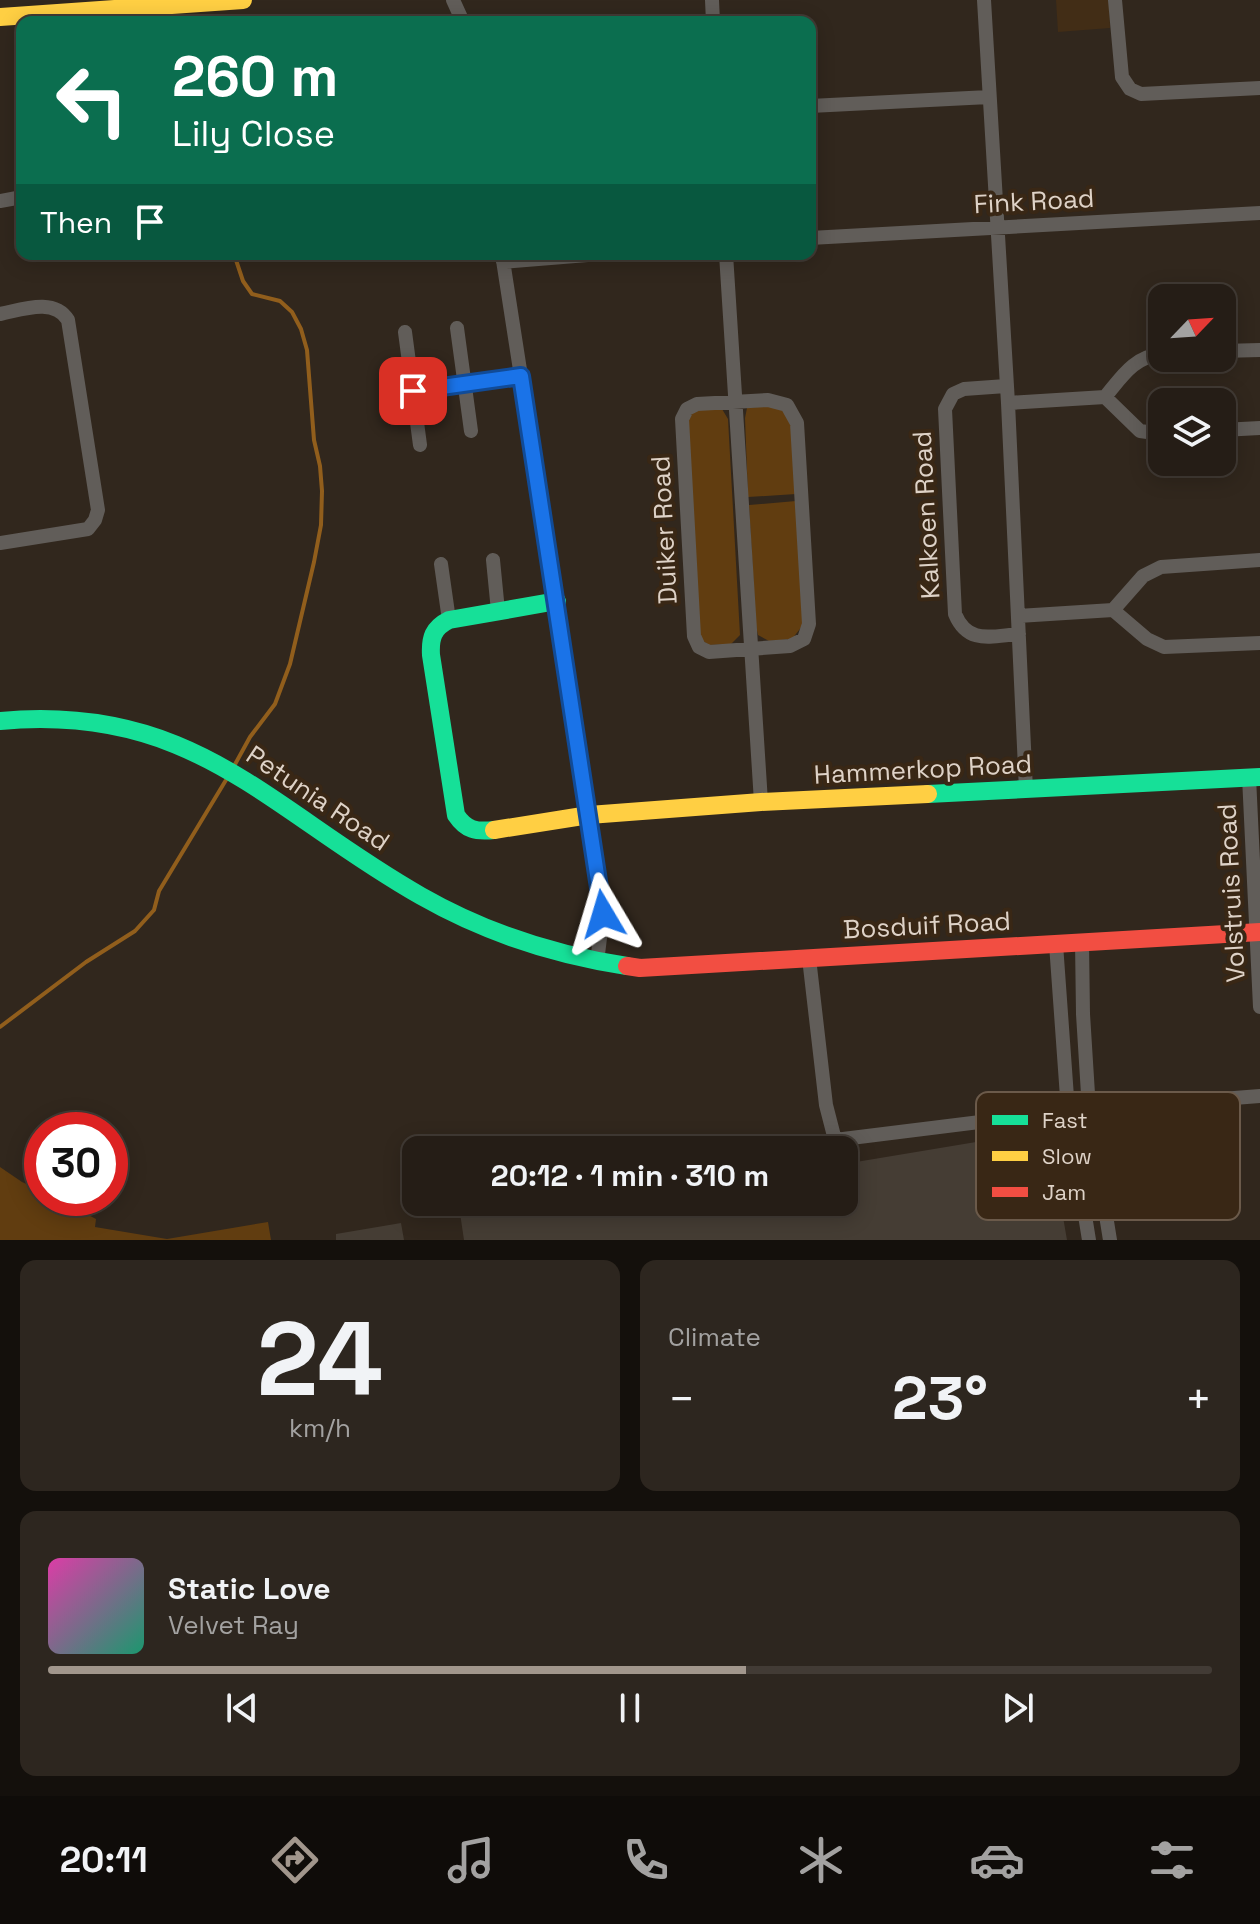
<!DOCTYPE html>
<html lang="en">
<head>
<meta charset="utf-8">
<style>
  :root { --surface:#251d16; --page:#2d261f; --text:#f1f3f6; --muted:#a3a2a1; --line:#423b35; --accent:#a1968c }
  body { margin:0; font-family:"Space Grotesk",sans-serif; background:var(--page); color:var(--text); height:100vh; display:flex; flex-direction:column; font-size:30px; white-space:nowrap }
  * { box-sizing:border-box; margin:0 }
  p { font-size:26px; color:var(--muted) }
  .icon { flex:none; width:44px; height:44px; fill:none; stroke:currentColor; stroke-width:2; stroke-linecap:round; stroke-linejoin:round }
  .map { position:relative; height:1240px; overflow:hidden }
  .panel { display:flex; flex-direction:column; gap:20px; padding:20px; background:#14100c; flex:1 }
  .panel>* { flex:none }
  .top-card { position:absolute; left:16px; top:16px; width:800px; height:244px; border-radius:16px; box-shadow:0 4px 20px #0003,0 0 0 2px var(--line); background:#0b6e4f; color:#fff; overflow:hidden }
  .needle { width:52px; rotate:65deg }
  .fabs { position:absolute; left:1148px; top:284px; display:grid; gap:16px }
  .fabs a { display:grid; place-items:center; width:88px; height:88px; border-radius:16px; background:var(--surface); box-shadow:0 4px 20px #0003,0 0 0 2px var(--line); font-size:40px }
  .speed { position:absolute; left:24px; top:1112px; display:flex; gap:16px; font-size:40px; font-weight:700; text-align:center }
  .speed>* { display:grid; place-content:center; width:104px; height:104px; border-radius:50%; background:var(--surface); box-shadow:0 4px 20px #0003,0 0 0 2px var(--line); line-height:1 }
  .speed .limit { border:12px solid #d22; background:#fff; color:#111 }
  .pin { position:absolute; display:grid; place-items:center; width:68px; height:68px; color:#fff; margin:-34px; border-radius:16px; box-shadow:0 4px 12px #0006 }
  .me { position:absolute; width:88px; margin:-44px; rotate:353deg; stroke-linejoin:round; filter:drop-shadow(0 0 6px #0008) }
  .turn { display:flex; align-items:center; gap:28px; height:168px; padding:0 24px; font-size:36px }
  .turn .icon { width:104px; height:104px; stroke-width:2.5 }
  .turn b { display:block; font-size:56px; line-height:68px }
  .then { display:flex; align-items:center; height:76px; padding:0 24px; background:#0003; gap:16px; font-size:30px }
  .big { font-size:60px; font-weight:600; line-height:1.1 }
  .panel .card { flex:1; display:flex; flex-direction:column; justify-content:center; gap:12px; min-width:0; padding:0 28px; border-radius:16px; background:var(--page) }
  .panel .dial { align-items:center; gap:0 }
  .dial b { font-size:104px; line-height:1 }
  .song { display:flex; align-items:center; gap:24px }
  .cover { width:96px; height:96px; border-radius:12px; background:linear-gradient(135deg,hsl(320 70% 55%),hsl(160 70% 35%)) }
  .played { height:8px; border-radius:4px; background:linear-gradient(90deg,var(--accent) 60%,var(--line) 60%) }
  .keys { display:flex; justify-content:space-around; direction:ltr }
  .heat { display:flex; justify-content:space-between; align-items:center; font-size:44px; direction:ltr }
  .panel .tiles { flex:1; display:grid; gap:20px; grid-template-columns:1fr 1fr }
  .card:last-child { grid-column:span 2 }
  .trip { position:absolute; left:402px; top:1136px; width:456px; height:80px; border-radius:16px; background:var(--surface); box-shadow:0 4px 20px #0003,0 0 0 2px var(--line); font-weight:600; line-height:80px; text-align:center }
  .tab-bar { display:flex; height:128px; justify-content:space-around; align-items:center; background:#0f0c09; color:var(--muted) }
  .tab-bar .icon { width:56px; height:56px }
  .tab-bar .selected { color:var(--accent) }
  .tab-bar b { font-size:36px; color:var(--text) }
  .map>svg:first-child { display:block }
  .built { fill:#422d16 }
  .green { fill:#613d10 }
  .lines { fill:none; stroke-linecap:round; stroke-linejoin:round }
  .stream { stroke:#915e1c; stroke-width:4 }
  .building { fill:#453d34 }
  .street { stroke:#615d59; stroke-width:14 }
  .fast { stroke:#16e098; stroke-width:18 }
  .slow { stroke:#ffcf43; stroke-width:18 }
  .jam { stroke:#f24e42; stroke-width:18 }
  .route-casing { stroke:#114b97; stroke-width:20 }
  .route { stroke:#1a73e8; stroke-width:14 }
  .labels { text-anchor:middle; dominant-baseline:central; stroke-width:8; stroke-linejoin:round; paint-order:stroke }
  .street-label { font-size:26px; fill:#ded2c7; stroke:#392715 }
  .key { fill:#392715; stroke:#6b5a4a; stroke-width:2 }
  .key-label { font-size:22px; fill:#ded2c7 }
</style>
</head>
<body>
<div class="map">
<svg width="1260" height="1240" viewBox="0 0 1260 1240">
  <rect width="100%" height="100%" fill="#31271d"/>
  <!-- built -->
  <path class="built" d="M1056 0H1109L1110 28 1058 32Z"/>
  <!-- green -->
  <path class="green" d="M776 405 792 419 796 494 748 497 745 418 747 408Z
    M722 409 728 419 740 635 731 644 709 645 700 639 687 421 694 410Z
    M796 501 803 625 792 639 769 641 758 635 756 626 749 505Z
    M0 1167 22 1182 42 1191V1198H56L96 1219 95 1227 167 1239 268 1222 271 1240H0Z"/>
  <g class="lines">
    <!-- stream -->
    <path class="stream" d="M233 768 250 737 275 704 290 664 314 562 321 525 322 491 320 466 314 440 307 350 301 329 292 312 280 301 252 294 243 281 234 254
      M0 1027 86 962 135 931 154 910 159 891 229 775"/>
  </g>
  <!-- building -->
  <path class="building" d="M1048 1130 1067 1240H464L460 1213 528 1202H844V1164Z
    M401 1223 404 1240H336V1234Z"/>
  <g class="lines">
    <!-- street -->
    <path class="street" d="M453 0 463 22
      M712 0 713 22
      M984 0 1008 403 1026 790
      M1115 0 1122 77 1130 89 1141 94 1260 88
      M810 106 989 97
      M0 201 22 197
      M810 238 1260 213
      M502 254 601 892 603 914 597 962
      M726 254 761 802
      M503 262 600 254
      M0 314C21 310 54 297 68 320L98 510 95 520 88 529 0 543
      M457 328 471 431
      M405 332 420 445
      M1222 351 1260 350
      M1006 386 964 389 953 394 945 409 955 614C968 645 991 636 1019 634
      M413 391 521 376
      M1105 397 1140 431 1162 434
      M768 400 787 405 797 423 809 624 804 639 790 646 709 652 699 647 694 636 682 419 687 409 697 404Z
      M1008 403 1105 397C1121 378 1134 356 1162 354
      M1222 430 1260 428
      M493 560 498 611
      M441 564 449 620
      M1113 610 1147 639 1164 647 1260 643
      M1018 616 1113 610 1143 576 1161 567 1260 560
      M1249 777 1260 1007
      M1082 942 1083 1014 1089 1110 1110 1240
      M1056 944 1068 1111 1089 1240
      M809 958 826 1105 835 1140 1068 1111 1260 1096"/>
    <!-- fast -->
    <path class="fast" d="M0 721C194 703 269 810 421 896 484 932 555 955 627 966
      M928 794 1260 777
      M494 830C476 832 466 830 456 815L431 655C430 638 433 628 449 620L557 601"/>
    <!-- slow -->
    <path class="slow" d="M0 17 243 0
      M494 830 589 815 761 802 928 794"/>
    <!-- jam -->
    <path class="jam" d="M627 966 640 968 1260 932"/>
  </g>
  <g class="lines">
    <defs>
      <path id="route" d="M413 391 521 376 603 914"/>
    </defs>
    <!-- route casing -->
    <use href="#route" class="route-casing"/>
    <!-- route -->
    <use href="#route" class="route"/>
  </g>
  <g class="labels">
    <!-- street labels -->
    <g class="street-label">
      <text transform="translate(1034 201) rotate(-3)">Fink Road</text>
      <text transform="translate(926 515) rotate(-93)">Kalkoen Road</text>
      <text transform="translate(664 530) rotate(-93)">Duiker Road</text>
      <text transform="translate(923 769) rotate(-3)">Hammerkop Road</text>
      <text transform="translate(318 798) rotate(34)">Petunia Road</text>
      <text transform="translate(1231 893) rotate(-93)">Volstruis Road</text>
      <text transform="translate(927 925) rotate(-3)">Bosduif Road</text>
    </g>
  </g>
  <!-- legend -->
  <rect x="976" y="1092" width="264" height="128" rx="12" class="key"/>
  <rect x="992" y="1115" width="36" height="10" fill="#16e098"/>
  <rect x="992" y="1151" width="36" height="10" fill="#ffcf43"/>
  <rect x="992" y="1187" width="36" height="10" fill="#f24e42"/>
  <g class="key-label">
    <text x="1042" y="1128">Fast</text>
    <text x="1042" y="1164">Slow</text>
    <text x="1042" y="1200">Jam</text>
  </g>
</svg>
<div class="fabs">
<a><svg class="needle" viewBox="-14 -14 28 28"><path d="M0-13l5 13h-10z" fill="#e53935"/><path d="M0 13l5-13h-10z" fill="#a3a2a1"/></svg></a>
<a><svg class="icon" aria-label="layers" viewBox="0 0 24 24"><path d="M12 4l9 5-9 5-9-5zM3 14l9 5 9-5"/></svg></a>
</div>
<div class="speed"><div class="limit">30</div></div>
<div class="pin" style="left:413px;top:391px;background:#d93025"><svg class="icon" aria-label="arrive" viewBox="0 0 24 24"><path d="M6 21V4h12l-3 4 3 4H6"/></svg></div>
<svg class="me" style="left:603px;top:914px" viewBox="-20 -20 40 40"><path d="M0-17L14 15 0 8-14 15z" fill="#1a73e8" stroke="#fff" stroke-width="4"/></svg>
<div class="trip">20:12 · 1 min · 310 m</div>
<div class="top-card">
<div class="turn"><svg class="icon" aria-label="left" viewBox="0 0 24 24"><path d="M17 20v-9H6M10 6l-5 5 5 5"/></svg><div><b>260 m</b>Lily Close</div></div>
<div class="then">Then<svg class="icon" aria-label="arrive" viewBox="0 0 24 24"><path d="M6 21V4h12l-3 4 3 4H6"/></svg></div>
</div>
</div>
<section class="panel">
<div class="tiles">
<div class="card dial"><b>24</b><p>km/h</p></div>
<div class="card"><p>Climate</p>
<div class="heat"><a>−</a><b class="big">23°</b><a>+</a></div>
</div>
<div class="card">
<div class="song"><i class="cover"></i><div><b>Static Love</b><p>Velvet Ray</p></div></div>
<div class="played"></div>
<div class="keys"><svg class="icon" aria-label="previous" viewBox="0 0 24 24"><path d="M18 5L8 12l10 7zM5 5v14"/></svg><svg class="icon" aria-label="pause" viewBox="0 0 24 24"><path d="M8 5v14M16 5v14"/></svg><svg class="icon" aria-label="next" viewBox="0 0 24 24"><path d="M6 5l10 7-10 7zM19 5v14"/></svg></div>
</div>
</div>
</section>
<nav class="tab-bar">
<b>20:11</b>
<svg class="icon selected" aria-label="directions" viewBox="0 0 24 24"><path d="M12 3l9 9-9 9-9-9zM9 14v-3h6M13 9l2 2-2 2"/></svg>
<svg class="icon" aria-label="music" viewBox="0 0 24 24"><path d="M9 18V5l10-2v13"/><circle cx="6" cy="18" r="3"/><circle cx="16" cy="16" r="3"/></svg>
<svg class="icon" aria-label="phone" viewBox="0 0 24 24"><path d="M5 4h4l2 5-3 2q2 4 5 5l2-3 5 2v4C11 20 4 13 5 4z"/></svg>
<svg class="icon" aria-label="climate" viewBox="0 0 24 24"><path d="M12 3v18M4 7l16 10M4 17L20 7"/></svg>
<svg class="icon" aria-label="car" viewBox="0 0 24 24"><path d="M5 17H2v-5l4-1 3-4h7l3 4 3 1v5h-3M9 17h6M6 11h13"/><circle cx="7" cy="17" r="2"/><circle cx="17" cy="17" r="2"/></svg>
<svg class="icon" aria-label="filters" viewBox="0 0 24 24"><path d="M4 7h16M4 17h16"/><circle cx="9" cy="7" r="2"/><circle cx="15" cy="17" r="2"/></svg>
</nav>
</body>
</html>
